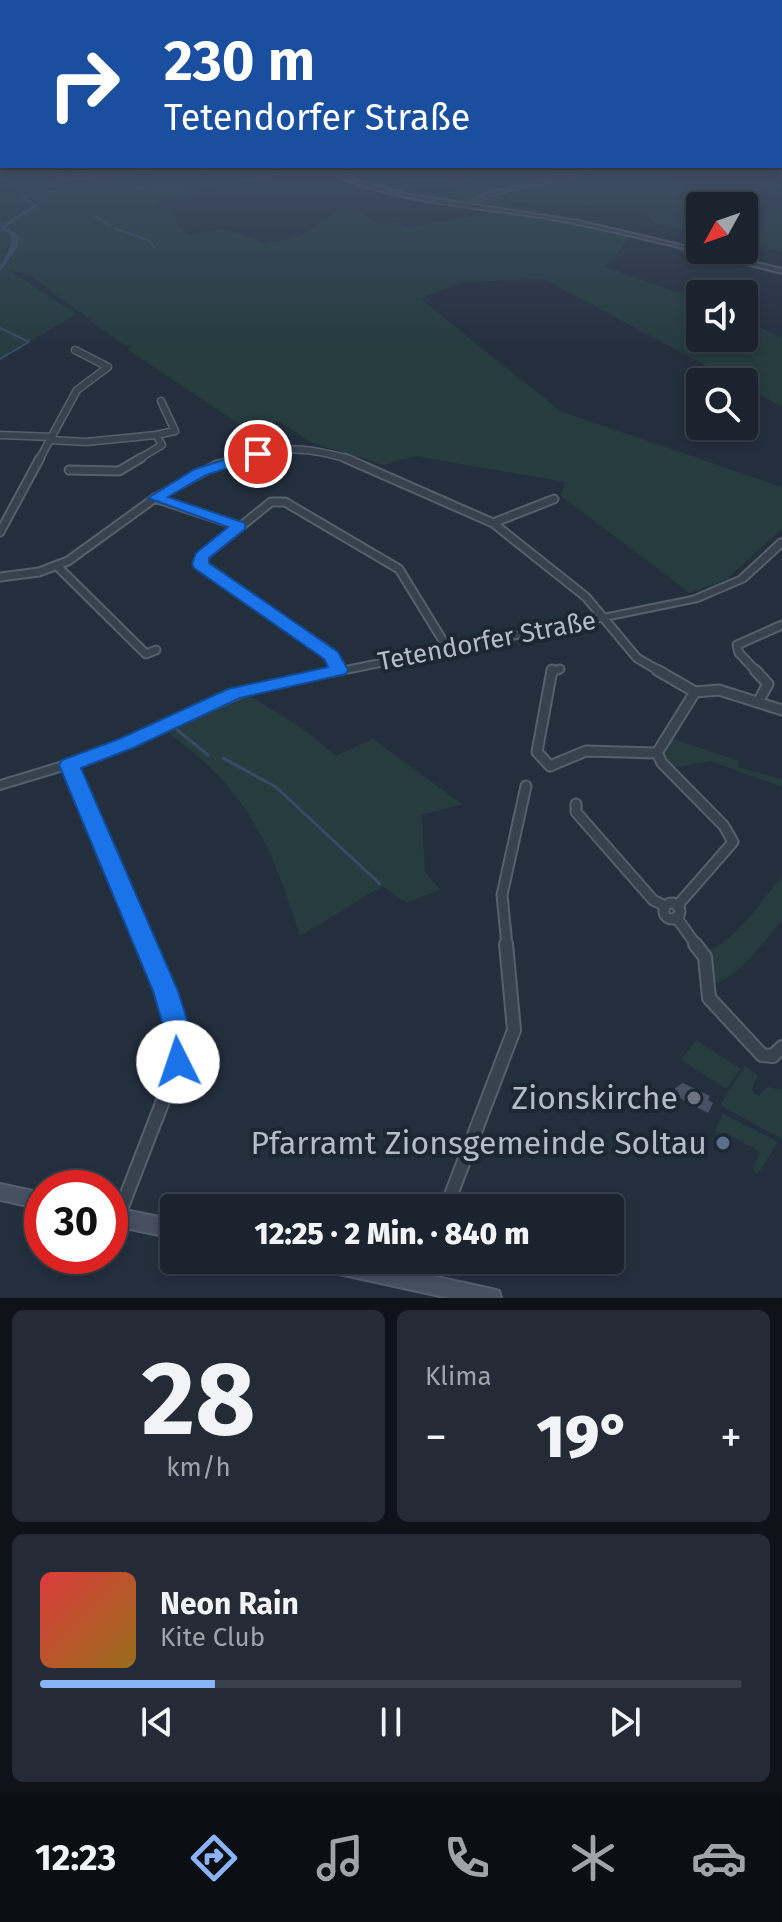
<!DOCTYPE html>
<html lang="de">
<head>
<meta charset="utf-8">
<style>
  :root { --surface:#1b232e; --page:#242b36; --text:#f1f3f6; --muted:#a0a4aa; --line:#39404a; --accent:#8ab4f8 }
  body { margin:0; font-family:"Fira Sans",sans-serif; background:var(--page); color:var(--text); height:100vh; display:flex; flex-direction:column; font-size:30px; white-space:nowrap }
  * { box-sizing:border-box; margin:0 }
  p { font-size:26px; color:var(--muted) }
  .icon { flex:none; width:44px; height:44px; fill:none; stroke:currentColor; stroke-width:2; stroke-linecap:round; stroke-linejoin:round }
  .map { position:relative; height:1298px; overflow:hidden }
  .side { display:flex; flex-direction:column; gap:12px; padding:12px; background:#0f1319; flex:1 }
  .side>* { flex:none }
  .banner { position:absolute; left:0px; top:0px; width:782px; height:168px; box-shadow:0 4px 12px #0003,0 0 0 2px var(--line); background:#1a4fa0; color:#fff; overflow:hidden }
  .needle { width:52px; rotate:230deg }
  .buttons { position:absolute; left:686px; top:192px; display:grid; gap:16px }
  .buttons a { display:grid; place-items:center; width:72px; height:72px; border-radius:8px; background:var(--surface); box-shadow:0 4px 12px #0003,0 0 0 2px var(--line); font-size:40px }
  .speed { position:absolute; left:24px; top:1170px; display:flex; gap:16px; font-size:40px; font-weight:700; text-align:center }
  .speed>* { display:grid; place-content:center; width:104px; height:104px; border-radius:50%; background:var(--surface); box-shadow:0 4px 12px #0003,0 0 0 2px var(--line); line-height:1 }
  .speed .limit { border:12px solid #d22; background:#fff; color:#111 }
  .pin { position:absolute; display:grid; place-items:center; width:68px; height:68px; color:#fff; margin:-34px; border:4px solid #fff; border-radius:50%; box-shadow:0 2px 8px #0007 }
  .me { position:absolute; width:88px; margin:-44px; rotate:356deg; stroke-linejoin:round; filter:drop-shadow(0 0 6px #0008) }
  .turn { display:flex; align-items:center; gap:28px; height:168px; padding:0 32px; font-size:36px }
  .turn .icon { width:104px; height:104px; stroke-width:2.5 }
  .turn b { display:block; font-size:56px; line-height:68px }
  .big { font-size:60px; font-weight:800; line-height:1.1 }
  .side .widget { flex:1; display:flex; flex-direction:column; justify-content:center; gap:12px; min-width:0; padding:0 28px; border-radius:12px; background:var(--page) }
  .side .dial { align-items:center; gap:0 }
  .dial b { font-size:104px; line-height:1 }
  .song { display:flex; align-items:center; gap:24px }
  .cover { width:96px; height:96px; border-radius:12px; background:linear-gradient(135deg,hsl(0 70% 55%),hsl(40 70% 35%)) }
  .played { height:8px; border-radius:4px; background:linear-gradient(90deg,var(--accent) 25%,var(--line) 25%) }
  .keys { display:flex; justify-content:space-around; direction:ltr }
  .heat { display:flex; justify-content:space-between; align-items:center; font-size:44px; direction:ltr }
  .side .tiles { flex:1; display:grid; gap:12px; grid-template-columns:1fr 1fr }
  .widget:last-child { grid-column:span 2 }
  .trip { position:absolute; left:160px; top:1194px; width:464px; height:80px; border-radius:8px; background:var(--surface); box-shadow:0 4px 12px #0003,0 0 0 2px var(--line); font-weight:800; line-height:80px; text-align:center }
  .tabs { display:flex; height:128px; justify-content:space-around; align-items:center; background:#0b0e12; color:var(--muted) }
  .tabs .icon { width:56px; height:56px }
  .tabs .on { color:var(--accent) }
  .tabs b { font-size:36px; color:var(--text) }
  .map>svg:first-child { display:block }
  .green { fill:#263c3f }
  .water { fill:#394c67 }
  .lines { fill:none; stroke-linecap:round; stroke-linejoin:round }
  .stream-far1 { stroke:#394c67; stroke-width:2 }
  .stream { stroke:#394c67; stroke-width:3 }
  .building { fill:#455162 }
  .minor-far4-casing { stroke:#565f6c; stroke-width:6 }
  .minor-far3-casing { stroke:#565f6c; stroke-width:9 }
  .minor-far2-casing { stroke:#565f6c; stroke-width:11 }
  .minor-far1-casing { stroke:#565f6c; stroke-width:13 }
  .minor-casing { stroke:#565f6c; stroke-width:16 }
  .tertiary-casing { stroke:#565f6c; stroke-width:4 }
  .secondary-casing { stroke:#565f6c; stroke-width:4 }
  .minor-far4 { stroke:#38414e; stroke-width:4 }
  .minor-far3 { stroke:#38414e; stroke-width:6 }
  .minor-far2 { stroke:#38414e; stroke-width:7 }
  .minor-far1 { stroke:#38414e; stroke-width:9 }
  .minor { stroke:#38414e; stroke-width:12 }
  .tertiary { fill:#38414e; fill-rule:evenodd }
  .secondary { fill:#465061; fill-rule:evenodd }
  .route { fill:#1a73e8; stroke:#114b97; stroke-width:2 }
  .worship-dot { fill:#6b7280; stroke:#1d2633; stroke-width:3 }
  .service-dot { fill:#5c6f8a; stroke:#1d2633; stroke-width:3 }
  .labels { text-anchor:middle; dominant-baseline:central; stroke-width:8; stroke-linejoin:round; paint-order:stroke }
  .street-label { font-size:26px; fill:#b4bcc9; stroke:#1d2633 }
  .near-poi-label { font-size:32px; fill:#b4bcc9; stroke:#1d2633; text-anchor:end }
</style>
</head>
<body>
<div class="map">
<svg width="782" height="1298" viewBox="0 0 782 1298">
  <rect width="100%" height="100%" fill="#242f3e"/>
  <!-- green -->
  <path class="green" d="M225 167H308L219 186 94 189 95 184 113 182 122 175Z
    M326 167H385L384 170C407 184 421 174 442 177 457 180 472 188 486 193L461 203 420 197 419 193 453 195 454 187 419 185 410 195 358 181Z
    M459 167H652L662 177 727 206H700V234L656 224 642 209 503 202 572 220 477 205 474 202 489 193 457 180 473 175Z
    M31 168 48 184 39 190 48 191 20 196 33 205 1 226 0 230 9 232 12 239 2 262 10 261 18 246 6 227 38 203 26 197 59 191 201 189 196 196 165 198 154 207 174 210 177 225 190 235C219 228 238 229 264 244 275 241 289 240 300 235 340 219 334 189 380 225L400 222 405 227 487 214 485 209 630 237 606 267 700 300V338H744V320L782 338V407L744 386V382H736L544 279 461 282 421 299 560 411 782 487V529L727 579 690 593 561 496 565 482 415 456 384 465 313 443 278 421 248 430 128 350 132 346 122 344 30 275 9 270 76 314 0 360V195L13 192 0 179V173Z
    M744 208 782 209V252L744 244Z
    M245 693 306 731 336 756 373 739 462 804 422 815 425 872 440 889 407 903 382 886 300 936C272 847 248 790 170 734L167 728Z
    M671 738 739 761 738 767 782 779V787L711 761 671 768 661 755Z
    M782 876V920C761 944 741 977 709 986L705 951C737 941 761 901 782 876Z
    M696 1040 741 1069 726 1089 681 1060Z
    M745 1066 758 1075 752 1089 755 1095H760L768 1087 782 1090V1139L720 1105Z
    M723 1114 778 1142 758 1174 752 1171 760 1152 724 1132 720 1140 717 1137 715 1130Z"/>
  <!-- water -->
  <path class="water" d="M308 167H317L220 187 59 191 28 196 26 198 39 205 6 227 18 235V247L0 272C0 257 16 249 9 233L0 230 1 226 33 205 20 196 57 190 219 186Z"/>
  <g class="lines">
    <!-- stream-far1 -->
    <path class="stream-far1" d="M95 216 110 226
      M114 228 148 240 154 247
      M0 328 29 342 0 359"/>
    <!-- stream -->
    <path class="stream" d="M177 730 208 755
      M223 758 276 787 380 884"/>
  </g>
  <!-- building -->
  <path class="building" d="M683 1083 710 1096 708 1100 713 1103 708 1113 676 1096 675 1088Z"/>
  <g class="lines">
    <defs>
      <path id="minor-far4" d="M130 167 173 170 217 167
        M60 178 95 175 88 167
        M467 205 489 194 604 167"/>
      <path id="minor-far3" d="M0 435 53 437
        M156 435 175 431 161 401
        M50 440 86 442 156 435 162 445 137 460
        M39 460 77 390 108 367 75 350
        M236 460C287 447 301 445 352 460"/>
      <path id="minor-far2" d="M345 458 493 523 586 597 637 658 661 672
        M69 470 119 471 141 458
        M155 498 239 526
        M493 523 554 499
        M0 532 40 458
        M57 566 146 654 156 650
        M0 577 39 572 68 561 155 498 216 465 244 458
        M339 670 332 656 198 561 271 502H285L399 569 448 649
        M552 672 560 669
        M757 672 739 653 737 645 782 625"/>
      <path id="minor-far1" d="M552 670 537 752 550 766 586 751 657 753
        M657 670 695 692 719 690 782 710
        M755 670 768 684 758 702
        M657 753 662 763 724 826 733 842 677 906
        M657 753 695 692
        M69 765 147 946
        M576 804V812L653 900 665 906
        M664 911a8 8 0 1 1 16 0a8 8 0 1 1-16 0Z
        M676 917 697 946
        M507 946 502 895 526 786"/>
      <path id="minor" d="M695 944 705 957 709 998 762 1055 773 1056 782 1047
        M446 1208 514 1030 506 944
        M118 1217 178 1062C180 1019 162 983 146 944
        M427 1283 431 1260"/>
      <path id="tertiary" d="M320 167H327L350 178 404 194 578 221 782 269V273C705 254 629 233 551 219 473 205 391 205 320 167Z
        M782 539V547L745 581 698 601 253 692 97 760 0 789V781L89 754 246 687 692 597 739 577 779 540Z"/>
      <path id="secondary" d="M0 1184 42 1193V1209L0 1200Z
        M110 1207 174 1220V1238L110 1225Z
        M307 1260H359L492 1289 499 1291 501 1298H449L316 1269 310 1266Z"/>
    </defs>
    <!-- minor-far4 casing -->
    <use href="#minor-far4" class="minor-far4-casing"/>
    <!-- minor-far3 casing -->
    <use href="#minor-far3" class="minor-far3-casing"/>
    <!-- minor-far2 casing -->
    <use href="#minor-far2" class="minor-far2-casing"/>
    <!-- minor-far1 casing -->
    <use href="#minor-far1" class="minor-far1-casing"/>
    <!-- minor casing -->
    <use href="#minor" class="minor-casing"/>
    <!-- tertiary casing -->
    <use href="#tertiary" class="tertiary-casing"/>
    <!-- secondary casing -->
    <use href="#secondary" class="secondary-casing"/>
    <!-- minor-far4 -->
    <use href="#minor-far4" class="minor-far4"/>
    <!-- minor-far3 -->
    <use href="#minor-far3" class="minor-far3"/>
    <!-- minor-far2 -->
    <use href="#minor-far2" class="minor-far2"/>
    <!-- minor-far1 -->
    <use href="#minor-far1" class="minor-far1"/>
    <!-- minor -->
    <use href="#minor" class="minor"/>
    <!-- tertiary -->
    <use href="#tertiary" class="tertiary"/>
    <!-- secondary -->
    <use href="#secondary" class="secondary"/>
  </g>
  <!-- sky -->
  <linearGradient id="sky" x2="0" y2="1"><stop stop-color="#141a22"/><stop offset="0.48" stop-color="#3f4d63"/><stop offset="1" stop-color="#3f4d63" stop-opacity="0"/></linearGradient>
  <rect width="782" height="349" fill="url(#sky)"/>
  <!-- route -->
  <path class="route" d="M258 449 265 454 263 457 206 475 168 497 245 523V529L209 558V563L338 652 348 670 346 674 240 698 133 748 81 768 178 991 192 1035 191 1062 187 1070 178 1074 169 1070 165 1062 166 1035 153 991 59 765 62 760 119 739 228 689 328 667 324 659 194 568 192 564 196 553 228 527 148 498 195 469Z"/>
  <!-- markers -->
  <circle class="worship-dot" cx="694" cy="1098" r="8"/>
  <circle class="service-dot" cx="723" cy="1143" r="8"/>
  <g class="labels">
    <!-- street labels -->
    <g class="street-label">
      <text transform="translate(487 641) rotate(-11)">Tetendorfer Straße</text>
    </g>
    <!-- near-poi labels -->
    <g class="near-poi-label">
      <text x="678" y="1098">Zionskirche</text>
      <text x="707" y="1143">Pfarramt Zionsgemeinde Soltau</text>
    </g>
  </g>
</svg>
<div class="buttons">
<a><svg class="needle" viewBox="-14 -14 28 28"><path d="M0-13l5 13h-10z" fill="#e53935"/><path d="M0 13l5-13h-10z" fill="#a0a4aa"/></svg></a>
<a><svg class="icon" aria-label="sound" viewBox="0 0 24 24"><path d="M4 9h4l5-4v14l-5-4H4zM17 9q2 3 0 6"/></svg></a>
<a><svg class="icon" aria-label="search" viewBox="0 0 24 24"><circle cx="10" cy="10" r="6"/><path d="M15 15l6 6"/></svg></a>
</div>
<div class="speed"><div class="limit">30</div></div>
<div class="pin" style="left:258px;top:454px;background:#d93025"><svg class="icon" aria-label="arrive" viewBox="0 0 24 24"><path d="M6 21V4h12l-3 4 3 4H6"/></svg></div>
<svg class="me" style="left:178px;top:1062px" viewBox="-20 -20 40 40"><circle r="19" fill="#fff"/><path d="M0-13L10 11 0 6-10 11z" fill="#1a73e8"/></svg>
<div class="trip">12:25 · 2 Min. · 840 m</div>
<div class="banner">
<div class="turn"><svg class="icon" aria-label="right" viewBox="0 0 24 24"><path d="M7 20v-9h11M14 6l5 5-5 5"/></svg><div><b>230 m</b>Tetendorfer Straße</div></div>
</div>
</div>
<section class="side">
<div class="tiles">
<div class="widget dial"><b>28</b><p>km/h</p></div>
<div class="widget"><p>Klima</p>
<div class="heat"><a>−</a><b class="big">19°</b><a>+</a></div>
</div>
<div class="widget">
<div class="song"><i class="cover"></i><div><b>Neon Rain</b><p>Kite Club</p></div></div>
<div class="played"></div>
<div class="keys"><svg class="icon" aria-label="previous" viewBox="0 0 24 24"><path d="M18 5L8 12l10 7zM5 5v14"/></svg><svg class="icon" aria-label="pause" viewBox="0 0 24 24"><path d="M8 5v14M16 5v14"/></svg><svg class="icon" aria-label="next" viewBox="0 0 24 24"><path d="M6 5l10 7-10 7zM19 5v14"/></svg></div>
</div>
</div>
</section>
<nav class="tabs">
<b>12:23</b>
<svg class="icon on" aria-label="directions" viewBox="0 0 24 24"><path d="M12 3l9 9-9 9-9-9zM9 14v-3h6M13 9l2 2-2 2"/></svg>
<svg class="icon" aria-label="music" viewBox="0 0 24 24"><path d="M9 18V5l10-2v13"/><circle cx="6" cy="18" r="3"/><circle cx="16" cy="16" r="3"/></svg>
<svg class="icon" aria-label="phone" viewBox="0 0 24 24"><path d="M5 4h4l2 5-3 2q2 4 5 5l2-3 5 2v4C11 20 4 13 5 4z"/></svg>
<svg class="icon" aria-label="climate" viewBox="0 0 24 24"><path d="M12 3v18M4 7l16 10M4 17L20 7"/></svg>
<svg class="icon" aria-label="car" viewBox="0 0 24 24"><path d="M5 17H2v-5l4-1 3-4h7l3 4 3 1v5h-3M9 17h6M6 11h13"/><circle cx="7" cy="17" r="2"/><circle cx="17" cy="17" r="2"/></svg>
</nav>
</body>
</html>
